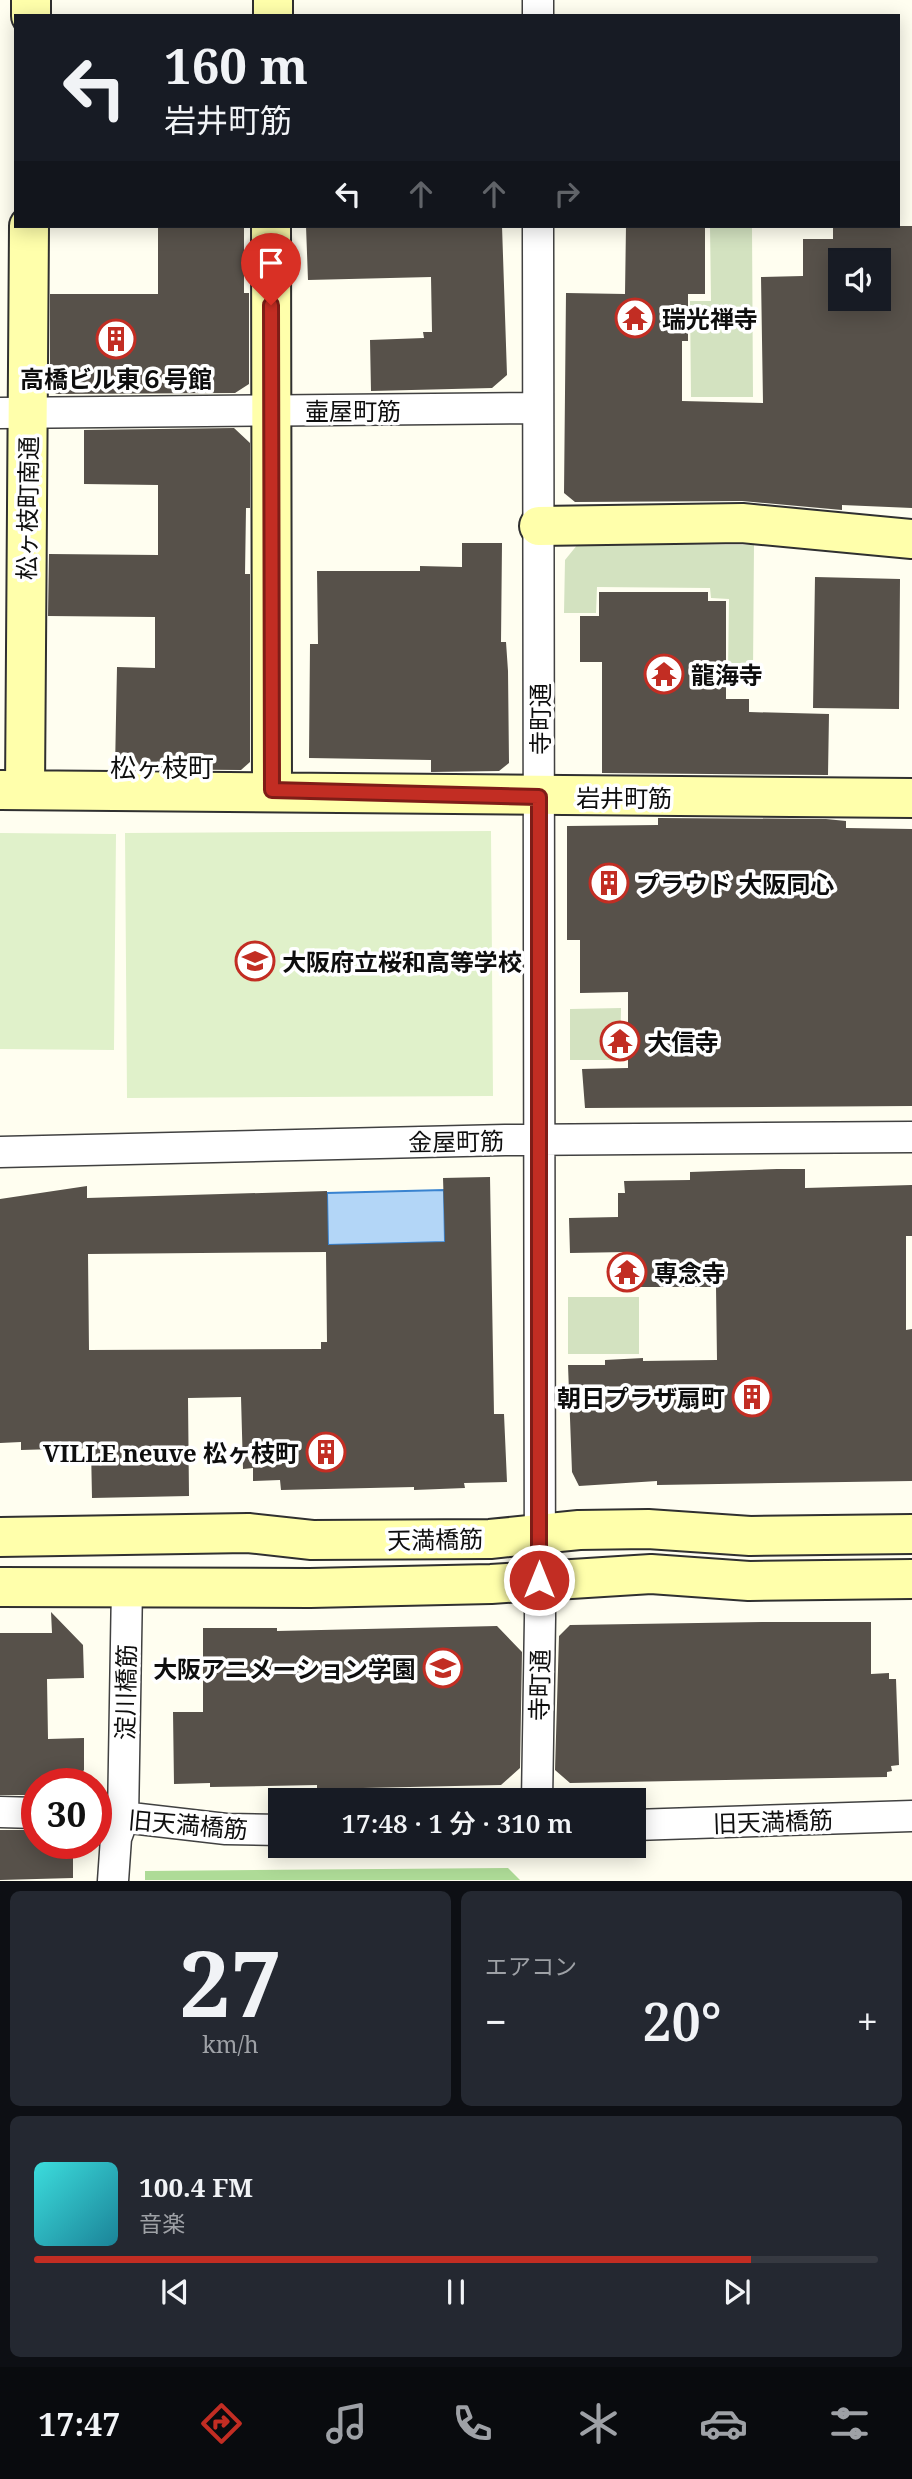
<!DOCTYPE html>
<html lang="ja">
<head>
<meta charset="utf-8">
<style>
  :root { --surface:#171b24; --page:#242831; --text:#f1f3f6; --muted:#9ea1a6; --line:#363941; --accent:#c22d23 }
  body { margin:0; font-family:"Noto Serif","Noto Sans JP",serif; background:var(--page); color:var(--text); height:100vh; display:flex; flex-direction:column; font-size:26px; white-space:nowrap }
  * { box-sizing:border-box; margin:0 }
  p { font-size:23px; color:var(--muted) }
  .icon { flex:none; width:38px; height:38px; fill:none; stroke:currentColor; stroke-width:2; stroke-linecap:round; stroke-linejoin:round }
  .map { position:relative; height:1881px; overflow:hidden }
  .panel { display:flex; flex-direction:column; gap:10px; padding:10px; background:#0d0f14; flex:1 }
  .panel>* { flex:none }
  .hud { position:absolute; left:14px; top:14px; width:886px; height:214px; border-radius:0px; box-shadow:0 4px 18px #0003; background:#171b24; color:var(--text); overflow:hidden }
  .buttons { position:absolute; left:828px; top:248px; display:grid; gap:14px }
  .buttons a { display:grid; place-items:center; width:63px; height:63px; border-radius:0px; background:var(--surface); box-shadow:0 4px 18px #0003; font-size:35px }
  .speed { position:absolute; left:21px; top:1768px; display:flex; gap:14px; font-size:35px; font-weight:700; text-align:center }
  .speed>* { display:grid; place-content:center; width:91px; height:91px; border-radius:50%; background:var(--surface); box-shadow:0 4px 18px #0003; line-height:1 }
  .speed .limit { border:10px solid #d22; background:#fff; color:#111 }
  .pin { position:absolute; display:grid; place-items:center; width:60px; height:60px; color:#fff; margin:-72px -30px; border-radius:50% 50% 50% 0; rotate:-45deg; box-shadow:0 0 7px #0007 }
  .pin .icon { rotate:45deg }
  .me { position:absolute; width:77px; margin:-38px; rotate:0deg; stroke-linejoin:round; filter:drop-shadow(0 0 5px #0008) }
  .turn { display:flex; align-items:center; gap:24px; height:147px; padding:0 35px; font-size:32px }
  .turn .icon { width:91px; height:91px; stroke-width:2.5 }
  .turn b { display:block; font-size:49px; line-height:60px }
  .lanes { display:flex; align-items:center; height:66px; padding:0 35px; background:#0003; justify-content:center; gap:35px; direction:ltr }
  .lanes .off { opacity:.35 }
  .big { font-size:52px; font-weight:600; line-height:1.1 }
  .panel .tile { flex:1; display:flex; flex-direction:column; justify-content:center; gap:10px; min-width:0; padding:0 24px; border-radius:10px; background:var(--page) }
  .panel .dial { align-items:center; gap:0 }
  .dial b { font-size:91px; line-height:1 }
  .song { display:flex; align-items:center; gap:21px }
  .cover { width:84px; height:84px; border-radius:10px; background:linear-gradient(135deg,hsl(180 70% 55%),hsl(190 70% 35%)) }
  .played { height:7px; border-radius:4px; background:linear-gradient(90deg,var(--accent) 85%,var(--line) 85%) }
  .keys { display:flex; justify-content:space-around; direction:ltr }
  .heat { display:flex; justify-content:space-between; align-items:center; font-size:38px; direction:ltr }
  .panel .tiles { flex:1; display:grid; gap:10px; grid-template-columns:1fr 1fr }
  .tile:last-child { grid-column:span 2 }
  .trip { position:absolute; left:268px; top:1788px; width:378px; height:70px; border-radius:0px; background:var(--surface); box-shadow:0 4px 18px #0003; font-weight:600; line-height:70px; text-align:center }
  .dock { display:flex; height:112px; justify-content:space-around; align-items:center; background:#090b0e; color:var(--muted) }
  .dock .icon { width:49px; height:49px }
  .dock .current { color:var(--accent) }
  .dock b { font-size:32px; color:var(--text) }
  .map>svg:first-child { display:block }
  .forest { fill:#aedb97 }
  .cemetery { fill:#d3e2c0 }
  .pitch { fill:#e0f1ca }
  .water { fill:#b3d6f7; stroke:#3983d0; stroke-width:2 }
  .building { fill:#57514a; fill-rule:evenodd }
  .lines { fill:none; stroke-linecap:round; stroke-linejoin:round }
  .street-casing { stroke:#414141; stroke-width:33 }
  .secondary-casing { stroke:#303030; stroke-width:42 }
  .street { stroke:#fff; stroke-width:30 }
  .secondary { stroke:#ffffab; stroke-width:38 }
  .route-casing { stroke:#7e1d17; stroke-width:18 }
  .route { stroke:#c22d23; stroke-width:12 }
  .labels { text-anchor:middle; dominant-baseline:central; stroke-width:7; stroke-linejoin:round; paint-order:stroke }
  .poi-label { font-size:24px; font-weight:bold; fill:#0e0e0e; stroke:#fff; text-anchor:start }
  .street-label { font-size:24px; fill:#0e0e0e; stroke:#fff }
  .neighbourhood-label { font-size:26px; fill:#0e0e0e; stroke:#fff }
</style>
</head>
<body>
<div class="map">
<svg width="912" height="1881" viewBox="0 0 912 1881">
  <rect width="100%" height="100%" fill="#fffef0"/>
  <!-- forest -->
  <path class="forest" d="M508 1868 520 1880H145V1871Z"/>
  <!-- cemetery -->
  <path class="cemetery" d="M710 226H752L753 397H691L690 301H711Z
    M578 544 754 545 753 671H728L729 599 711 598 710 588 597 587 596 613H564L565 560Z
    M621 1008 620 1060H570V1009Z
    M568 1297H639V1354H568Z"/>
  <!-- pitch -->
  <path class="pitch" d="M491 831 493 1096 127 1098 125 833Z
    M0 833 116 834 114 1050 0 1049Z"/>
  <!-- water -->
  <path class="water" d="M444 1190 445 1242 328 1245 327 1193Z"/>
  <!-- building -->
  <path class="building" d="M158 226H244V293H249V384L235 393 56 394 50 387V294H158Z
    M306 226H502L507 375 492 388 371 391 370 340 424 338 423 332H432L431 277 308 280Z
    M626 226H705V294H688V341H682V401L763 403 761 277 803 276V239H833V226H912V508L842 505V510L742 501 575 502 564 493 566 293 625 294ZM840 261H878V299H840Z
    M234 428 250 443V508H246L245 574H250V762L241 770 115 769 117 667 155 668V617L48 616 49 554 158 555V485L84 484V430Z
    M462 543H502L501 642H506L508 671 509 763 499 771 431 772V760L309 758 310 644H318L317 571H420V566L462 567Z
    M815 577 900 579 899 709 813 708Z
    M599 592H708V601H726V699H749V712L829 714 828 775 602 773V662H580V616H599Z
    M658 818 826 819 846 821V828L912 829V1106L585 1108 582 1069 628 1068V992L580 993V940H567V826L658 825Z
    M777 1169H805V1188L912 1185V1236H906V1330L912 1329V1481L657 1485V1481L579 1486 572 1472 568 1365H605V1360L643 1358V1361L717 1360 716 1287H627V1252L570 1253 569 1218 618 1217V1193H625L624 1181 690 1180V1172Z
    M490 1177 494 1414H504L507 1482 464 1483 465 1488 414 1490V1487L281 1490 280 1480 253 1481V1468L243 1469 241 1397 188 1398 189 1496 92 1498 91 1448 21 1450V1442L0 1443V1199L87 1186V1198L327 1191 328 1245 445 1242 443 1178ZM326 1252 327 1342H321V1349L89 1350 88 1254Z
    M51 1612 83 1645 84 1678 47 1679 48 1739 84 1738V1770L74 1783H37L32 1795H0V1633H52Z
    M762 1622H871V1674L889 1673V1679H896L899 1765 891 1766 892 1771 887 1772V1777L570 1783 555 1770 559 1636 570 1625Z
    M497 1626 522 1652 520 1768 501 1785 317 1789V1785L210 1787V1783L174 1784 173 1712H203V1628H277V1631Z
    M0 1830H32V1841L37 1843H73V1878L0 1880Z"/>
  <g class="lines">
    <defs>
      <path id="street" d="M538 16V0
        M0 413 538 408
        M0 1152 505 1140 912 1137
        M537 1801 540 1618 538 226
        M0 1812 37 1813
        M96 1814 226 1829 280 1830
        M634 1825 912 1816
        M113 1881 116 1838 123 1819 127 1586"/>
      <path id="secondary" d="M31 16V0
        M273 16V0
        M271 226 272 790
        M539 526 742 523 912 539
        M0 790 912 798
        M25 790 29 226
        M0 1537 248 1533 312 1540 490 1539 579 1530 648 1529 750 1536 912 1534
        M0 1587 310 1588 491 1584 651 1574 749 1581 912 1579"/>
    </defs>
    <!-- street casing -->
    <use href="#street" class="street-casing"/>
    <!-- secondary casing -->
    <use href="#secondary" class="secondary-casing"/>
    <!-- street -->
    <use href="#street" class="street"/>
    <!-- secondary -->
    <use href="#secondary" class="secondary"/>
  </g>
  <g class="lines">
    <defs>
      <path id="route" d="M271 305 272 790 539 797V1580"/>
    </defs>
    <!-- route casing -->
    <use href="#route" class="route-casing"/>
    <!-- route -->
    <use href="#route" class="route"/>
  </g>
  <!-- icons -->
  <defs>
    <symbol id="temple-ring" viewBox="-11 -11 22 22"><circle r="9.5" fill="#fff" stroke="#c22d23" stroke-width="1.5"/><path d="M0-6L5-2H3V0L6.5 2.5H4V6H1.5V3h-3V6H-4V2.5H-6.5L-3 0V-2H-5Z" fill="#c22d23"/></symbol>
    <symbol id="building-ring" viewBox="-11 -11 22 22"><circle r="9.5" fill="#fff" stroke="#c22d23" stroke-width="1.5"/><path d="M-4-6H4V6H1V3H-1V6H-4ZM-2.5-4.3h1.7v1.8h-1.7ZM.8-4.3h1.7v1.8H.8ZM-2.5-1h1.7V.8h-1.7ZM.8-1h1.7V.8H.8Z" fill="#c22d23"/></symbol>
    <symbol id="school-ring" viewBox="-11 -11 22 22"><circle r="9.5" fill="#fff" stroke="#c22d23" stroke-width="1.5"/><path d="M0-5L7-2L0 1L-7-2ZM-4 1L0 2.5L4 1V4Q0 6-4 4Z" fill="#c22d23"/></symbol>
    <symbol id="university-ring" viewBox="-11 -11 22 22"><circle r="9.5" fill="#fff" stroke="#c22d23" stroke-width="1.5"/><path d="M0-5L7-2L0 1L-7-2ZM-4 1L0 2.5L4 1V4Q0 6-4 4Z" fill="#c22d23"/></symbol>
  </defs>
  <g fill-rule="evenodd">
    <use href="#temple-ring" x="613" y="296" width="44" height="44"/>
    <use href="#building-ring" x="94" y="317" width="44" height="44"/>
    <use href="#temple-ring" x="642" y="652" width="44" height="44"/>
    <use href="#building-ring" x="587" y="861" width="44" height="44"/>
    <use href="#school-ring" x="233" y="939" width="44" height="44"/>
    <use href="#temple-ring" x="598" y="1019" width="44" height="44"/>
    <use href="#temple-ring" x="605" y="1250" width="44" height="44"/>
    <use href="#building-ring" x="730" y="1375" width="44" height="44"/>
    <use href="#building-ring" x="304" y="1430" width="44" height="44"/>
    <use href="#university-ring" x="421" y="1646" width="44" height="44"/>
  </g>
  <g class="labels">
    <!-- poi labels -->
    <g class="poi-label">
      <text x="662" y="318">瑞光禅寺</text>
      <text x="116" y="378" text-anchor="middle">高橋ビル東６号館</text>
      <text x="691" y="674">龍海寺</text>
      <text x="636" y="883">プラウド 大阪同心</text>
      <text x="282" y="961">大阪府立桜和高等学校</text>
      <text x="647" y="1041">大信寺</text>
      <text x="654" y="1272">専念寺</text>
      <text x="725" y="1397" text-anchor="end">朝日プラザ扇町</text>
      <text x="299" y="1452" text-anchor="end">VILLE neuve 松ヶ枝町</text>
      <text x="416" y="1668" text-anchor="end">大阪アニメーション学園</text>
    </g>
    <!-- street labels -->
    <g class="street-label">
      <text x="353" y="410">壷屋町筋</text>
      <text transform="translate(27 508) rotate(-89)">松ヶ枝町南通</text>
      <text transform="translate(539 719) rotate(-90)">寺町通</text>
      <text x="624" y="797">岩井町筋</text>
      <text transform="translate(456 1141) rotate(-1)">金屋町筋</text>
      <text transform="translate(435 1539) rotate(-1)">天満橋筋</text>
      <text transform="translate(539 1685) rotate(-89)">寺町通</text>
      <text transform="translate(125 1692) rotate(-89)">淀川橋筋</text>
      <text transform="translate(773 1821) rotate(-2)">旧天満橋筋</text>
      <text transform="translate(188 1824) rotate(5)">旧天満橋筋</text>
    </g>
    <!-- neighbourhood labels -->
    <g class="neighbourhood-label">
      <text x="162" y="767">松ヶ枝町</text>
    </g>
  </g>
</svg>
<div class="buttons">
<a><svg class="icon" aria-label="sound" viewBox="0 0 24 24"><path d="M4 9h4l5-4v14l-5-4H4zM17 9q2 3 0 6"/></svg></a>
</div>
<div class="speed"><div class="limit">30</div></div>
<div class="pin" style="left:271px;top:305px;background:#d93025"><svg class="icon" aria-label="arrive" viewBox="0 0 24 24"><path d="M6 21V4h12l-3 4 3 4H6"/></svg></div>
<svg class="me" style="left:539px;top:1580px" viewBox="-20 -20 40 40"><circle r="17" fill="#c22d23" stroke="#fff" stroke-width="3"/><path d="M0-11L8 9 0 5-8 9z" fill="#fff"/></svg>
<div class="trip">17:48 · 1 分 · 310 m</div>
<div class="hud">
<div class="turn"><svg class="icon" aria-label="left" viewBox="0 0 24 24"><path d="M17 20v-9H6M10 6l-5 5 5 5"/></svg><div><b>160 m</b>岩井町筋</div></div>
<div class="lanes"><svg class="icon" aria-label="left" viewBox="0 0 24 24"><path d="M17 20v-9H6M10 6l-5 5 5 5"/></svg><svg class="icon off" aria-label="ahead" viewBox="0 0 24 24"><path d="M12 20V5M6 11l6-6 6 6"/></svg><svg class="icon off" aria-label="ahead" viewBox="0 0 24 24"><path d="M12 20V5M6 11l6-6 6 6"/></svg><svg class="icon off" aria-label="right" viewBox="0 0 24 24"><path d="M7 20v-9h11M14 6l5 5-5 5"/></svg></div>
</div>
</div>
<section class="panel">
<div class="tiles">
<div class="tile dial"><b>27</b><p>km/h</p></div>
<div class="tile"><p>エアコン</p>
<div class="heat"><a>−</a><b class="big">20°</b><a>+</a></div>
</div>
<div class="tile">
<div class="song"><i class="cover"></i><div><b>100.4 FM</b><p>音楽</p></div></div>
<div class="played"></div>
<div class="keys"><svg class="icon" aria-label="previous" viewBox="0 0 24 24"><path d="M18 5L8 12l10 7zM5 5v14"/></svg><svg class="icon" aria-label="pause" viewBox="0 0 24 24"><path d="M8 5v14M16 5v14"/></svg><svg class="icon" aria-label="next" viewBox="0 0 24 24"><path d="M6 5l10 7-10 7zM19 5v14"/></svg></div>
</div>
</div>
</section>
<nav class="dock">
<b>17:47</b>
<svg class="icon current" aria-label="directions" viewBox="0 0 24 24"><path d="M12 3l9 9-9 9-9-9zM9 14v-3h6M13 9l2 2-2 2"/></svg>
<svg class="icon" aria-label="music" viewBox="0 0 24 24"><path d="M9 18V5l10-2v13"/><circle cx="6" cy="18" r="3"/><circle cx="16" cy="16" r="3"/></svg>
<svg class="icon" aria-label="phone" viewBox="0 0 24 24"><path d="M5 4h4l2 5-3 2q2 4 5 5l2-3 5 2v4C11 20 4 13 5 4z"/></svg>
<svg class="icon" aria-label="climate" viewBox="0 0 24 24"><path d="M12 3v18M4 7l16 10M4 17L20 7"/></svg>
<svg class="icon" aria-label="car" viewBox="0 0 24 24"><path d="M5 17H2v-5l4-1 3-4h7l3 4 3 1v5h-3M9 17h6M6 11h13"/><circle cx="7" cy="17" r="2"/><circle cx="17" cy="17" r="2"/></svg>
<svg class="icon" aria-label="filters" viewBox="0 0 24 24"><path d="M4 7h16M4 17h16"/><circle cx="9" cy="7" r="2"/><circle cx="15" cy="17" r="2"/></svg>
</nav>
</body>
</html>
